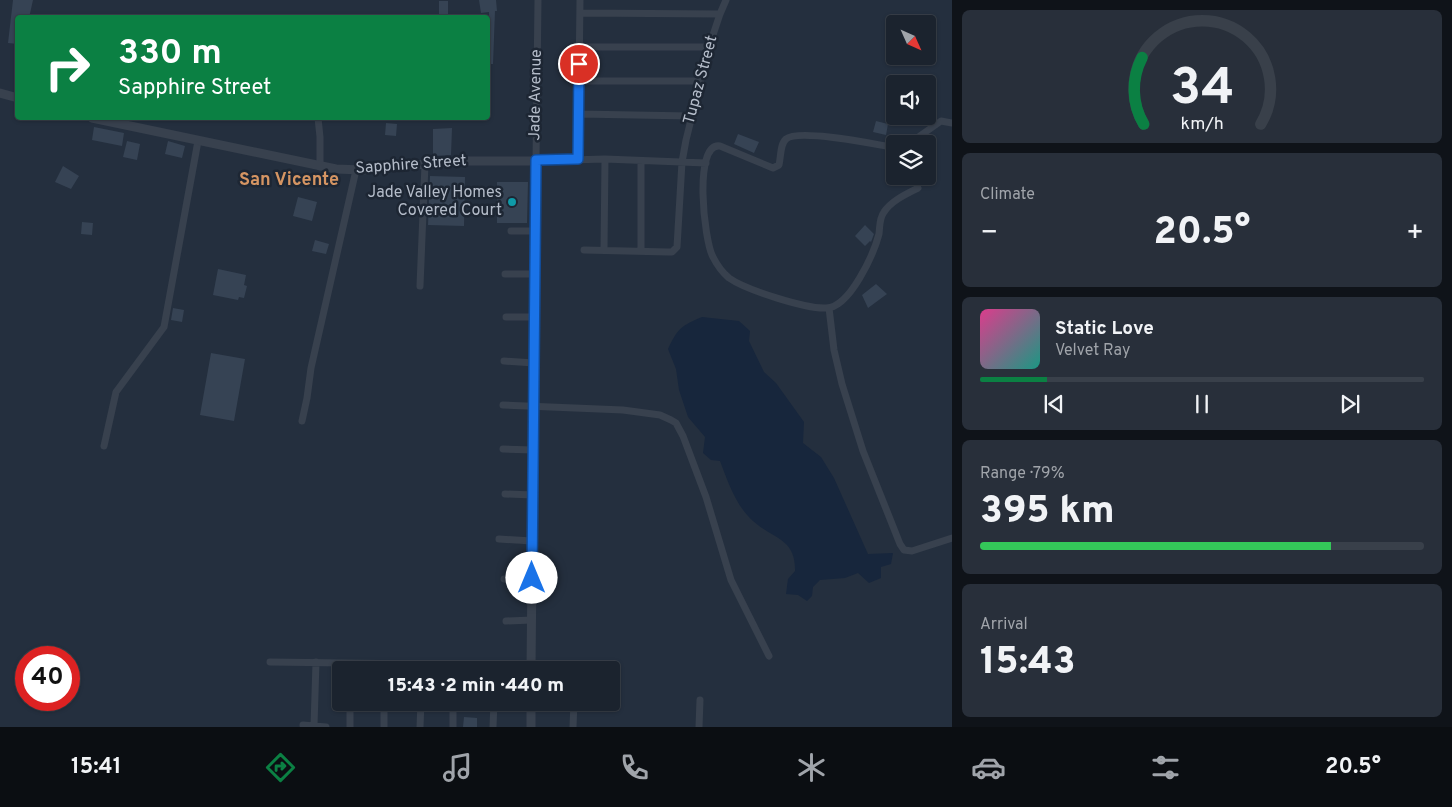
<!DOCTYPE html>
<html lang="en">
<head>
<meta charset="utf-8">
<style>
  :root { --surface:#1b232e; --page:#282f3a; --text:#f1f3f6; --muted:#a0a4aa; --line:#39404a; --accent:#0b8043 }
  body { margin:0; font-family:Overpass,sans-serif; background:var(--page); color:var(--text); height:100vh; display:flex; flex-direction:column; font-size:19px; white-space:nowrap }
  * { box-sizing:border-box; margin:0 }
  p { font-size:16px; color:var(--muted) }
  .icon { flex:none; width:28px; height:28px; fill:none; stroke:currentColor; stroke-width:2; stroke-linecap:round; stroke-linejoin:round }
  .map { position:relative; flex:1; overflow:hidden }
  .drawer { display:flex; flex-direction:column; gap:10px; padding:10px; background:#0f1319; width:500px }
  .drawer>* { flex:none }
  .banner { position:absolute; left:15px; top:15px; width:475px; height:105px; border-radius:5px; box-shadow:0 1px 4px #0004,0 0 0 1px var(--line); background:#0b8043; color:#fff; overflow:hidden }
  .needle { width:32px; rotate:135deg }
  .fabs { position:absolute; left:886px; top:15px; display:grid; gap:10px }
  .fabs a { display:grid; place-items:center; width:50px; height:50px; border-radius:5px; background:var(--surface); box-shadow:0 1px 4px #0004,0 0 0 1px var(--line); font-size:25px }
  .speed { position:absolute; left:15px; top:646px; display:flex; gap:10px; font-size:25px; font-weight:700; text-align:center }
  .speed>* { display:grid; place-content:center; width:65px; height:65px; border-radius:50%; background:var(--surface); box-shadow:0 1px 4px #0004,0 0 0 1px var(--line); line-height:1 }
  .speed .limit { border:8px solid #d22; background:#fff; color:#111 }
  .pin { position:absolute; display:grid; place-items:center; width:42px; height:42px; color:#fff; margin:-21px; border:2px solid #fff; border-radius:50%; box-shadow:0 1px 5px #0007 }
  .me { position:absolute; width:55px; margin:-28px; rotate:0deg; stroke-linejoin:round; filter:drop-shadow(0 0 4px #0008) }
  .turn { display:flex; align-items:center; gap:18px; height:105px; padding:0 20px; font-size:22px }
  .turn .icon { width:65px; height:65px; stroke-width:2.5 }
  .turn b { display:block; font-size:35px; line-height:42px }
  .big { font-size:38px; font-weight:800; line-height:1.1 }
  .drawer .widget { flex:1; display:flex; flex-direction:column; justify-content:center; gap:8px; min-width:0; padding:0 18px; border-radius:8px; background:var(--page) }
  .drawer .dial { align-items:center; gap:0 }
  .dial svg { height:130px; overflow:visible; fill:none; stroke:var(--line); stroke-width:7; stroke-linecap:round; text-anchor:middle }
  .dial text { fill:var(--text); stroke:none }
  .song { display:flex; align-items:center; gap:15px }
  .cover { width:60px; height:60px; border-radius:8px; background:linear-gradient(135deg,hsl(330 70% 55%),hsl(170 70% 35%)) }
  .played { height:5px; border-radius:2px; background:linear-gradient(90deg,var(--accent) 15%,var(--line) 15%) }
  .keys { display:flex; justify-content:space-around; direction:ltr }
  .heat { display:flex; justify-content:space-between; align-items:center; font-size:28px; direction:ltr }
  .charge { height:8px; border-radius:4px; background:linear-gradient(90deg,#34c759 79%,var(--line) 0) }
  .trip { position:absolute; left:332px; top:661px; width:288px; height:50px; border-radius:5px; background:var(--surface); box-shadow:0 1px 4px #0004,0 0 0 1px var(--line); font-weight:800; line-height:50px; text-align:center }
  .tab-bar { display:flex; height:80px; justify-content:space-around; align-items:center; background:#0b0e12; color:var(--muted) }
  .tab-bar .icon { width:35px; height:35px }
  .tab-bar .active { color:var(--accent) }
  .tab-bar b { font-size:22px; color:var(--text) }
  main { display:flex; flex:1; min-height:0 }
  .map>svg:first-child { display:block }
  .water { fill:#17263c }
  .building { fill:#364354 }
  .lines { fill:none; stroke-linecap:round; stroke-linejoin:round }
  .minor { stroke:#38414e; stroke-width:7 }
  .tertiary { stroke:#38414e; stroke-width:9 }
  .route-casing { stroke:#114b97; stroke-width:12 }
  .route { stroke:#1a73e8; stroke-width:9 }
  .culture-dot { fill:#0f9aa8; stroke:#1d2633; stroke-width:2 }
  .labels { text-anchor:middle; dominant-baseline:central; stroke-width:5; stroke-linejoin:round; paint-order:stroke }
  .street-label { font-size:16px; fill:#b4bcc9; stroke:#1d2633 }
  .poi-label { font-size:16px; fill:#b4bcc9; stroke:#1d2633; text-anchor:end }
  .neighbourhood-label { font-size:18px; font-weight:bold; fill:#d59563; stroke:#1d2633 }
</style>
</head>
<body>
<main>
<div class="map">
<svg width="952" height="727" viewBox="0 0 952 727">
  <rect width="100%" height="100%" fill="#242f3e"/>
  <!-- water -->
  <path class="water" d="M702 317 739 321 750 331 749 341 764 372 776 383 804 422 803 443 821 457 834 478 868 554 893 553 891 564 881 567V578L869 583 858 573 845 578 820 580 813 587 812 596 807 601 798 595 786 594 788 579 795 571C796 538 773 539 753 521 736 506 728 482 720 461L711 460 703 453 705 437 688 417 679 390 676 369 668 349C678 328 681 326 702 317Z"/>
  <!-- building -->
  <path class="building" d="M13 0H33L29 18H18V44L8 43Z
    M479 0H496L497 11H495L493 64H488L489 12 481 13Z
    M439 1H448V18H439Z
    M876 121 888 124 886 135 873 132Z
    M386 123 397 124 396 136 385 135Z
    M94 127 124 133 122 146 92 140Z
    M452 128 451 155 433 156V129Z
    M738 134 759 142 754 153 734 144Z
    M127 141 140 144 137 160 123 157Z
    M168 141 185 146 182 158 165 154Z
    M63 166 79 176 71 189 55 182Z
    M430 176 465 177 464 226 428 225Z
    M497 182H528L527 223H497Z
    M298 197 317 202 312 221 293 216Z
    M82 222 93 223 92 235 81 234Z
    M865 225 874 234 871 242 870 241 865 246 855 236Z
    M315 240 329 244 326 254 312 251Z
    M218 269 246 275 244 285 247 286 244 298 239 297 238 300 213 295Z
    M876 284 887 294 868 308 862 295Z
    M173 308 184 310 182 322 171 320Z
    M211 353 245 359 234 421 200 415Z
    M464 717 477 718V727H463Z"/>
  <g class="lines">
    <!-- minor -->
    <path class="minor" d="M538 0 536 161 605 159 706 163
      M580 13 720 14
      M580 47H709
      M579 81H700
      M579 114 691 116
      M318 118 320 137V167
      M900 144 917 138 941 121 952 123
      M895 145 886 146C869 143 798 129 786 139 780 144 781 157 779 165L773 168 720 146C693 142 704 241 713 257 717 265 723 273 729 278 746 290 806 309 826 308 850 308 874 253 879 234 880 226 879 219 884 212 891 201 906 194 918 188
      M578 159 580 0
      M511 231H535
      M584 250 668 252H672L677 247 682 162 686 140 709 47 720 14 726 0
      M604 250 605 159
      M641 251V161
      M505 274H535
      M420 286 425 164
      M829 308 834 350 842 384 863 451 900 544 904 550 912 551 952 538
      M506 317H534
      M504 361 534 363
      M503 405 623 410 660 415 671 420 676 423 683 436 706 497 731 580 769 656
      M302 421 307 398 311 368 356 170
      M104 446 116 392 164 327 198 141
      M503 449 533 450
      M505 494 533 495
      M499 539 532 541
      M504 579 532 578
      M506 621 532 620
      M270 662 495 665 566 670
      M303 725 326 727
      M314 726 316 662
      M350 727V702
      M384 727V702
      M420 727 421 702
      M453 727V702
      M493 727 494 702
      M573 727 574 702
      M699 727 700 700"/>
    <!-- tertiary -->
    <path class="tertiary" d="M0 93 18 98
      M92 118 336 169 362 170 457 161H536L531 670
      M531 727V702"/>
  </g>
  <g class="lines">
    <defs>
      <path id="route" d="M532 578 536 160 578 159 579 64"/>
    </defs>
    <!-- route casing -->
    <use href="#route" class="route-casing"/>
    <!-- route -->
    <use href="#route" class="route"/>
  </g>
  <!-- markers -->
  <circle class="culture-dot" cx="512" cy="202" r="5"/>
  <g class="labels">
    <!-- street labels -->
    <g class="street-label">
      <text transform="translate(701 80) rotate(-75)">Tupaz Street</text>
      <text transform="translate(536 95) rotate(-89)">Jade Avenue</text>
      <text transform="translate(411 165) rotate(-4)">Sapphire Street</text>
    </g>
    <!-- poi labels -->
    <g class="poi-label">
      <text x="502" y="193">Jade Valley Homes<tspan x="502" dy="18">Covered Court</tspan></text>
    </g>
    <!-- neighbourhood labels -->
    <g class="neighbourhood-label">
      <text x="289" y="180">San Vicente</text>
    </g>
  </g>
</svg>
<div class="fabs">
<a><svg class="needle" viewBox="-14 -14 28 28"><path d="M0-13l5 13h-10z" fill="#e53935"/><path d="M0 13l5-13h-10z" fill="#a0a4aa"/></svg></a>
<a><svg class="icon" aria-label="sound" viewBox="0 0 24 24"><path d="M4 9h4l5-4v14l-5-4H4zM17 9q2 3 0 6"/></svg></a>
<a><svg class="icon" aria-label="layers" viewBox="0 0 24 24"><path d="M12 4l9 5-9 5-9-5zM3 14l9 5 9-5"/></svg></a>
</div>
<div class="speed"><div class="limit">40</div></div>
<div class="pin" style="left:579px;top:64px;background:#d93025"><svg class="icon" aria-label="arrive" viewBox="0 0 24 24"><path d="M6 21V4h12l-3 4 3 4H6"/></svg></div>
<svg class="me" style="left:532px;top:578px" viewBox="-20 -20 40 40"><circle r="19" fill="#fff"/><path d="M0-13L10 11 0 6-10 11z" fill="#1a73e8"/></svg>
<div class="trip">15:43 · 2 min · 440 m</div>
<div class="banner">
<div class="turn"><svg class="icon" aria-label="right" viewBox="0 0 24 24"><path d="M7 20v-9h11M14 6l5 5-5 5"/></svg><div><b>330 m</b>Sapphire Street</div></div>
</div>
</div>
<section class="drawer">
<div class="widget dial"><svg viewBox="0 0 100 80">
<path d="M14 69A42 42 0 1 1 86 69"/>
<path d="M14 69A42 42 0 0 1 13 28" stroke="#0b8043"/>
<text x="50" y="56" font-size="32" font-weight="700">34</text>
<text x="50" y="72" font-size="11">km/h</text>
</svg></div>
<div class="widget"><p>Climate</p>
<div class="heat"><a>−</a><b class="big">20.5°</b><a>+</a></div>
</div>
<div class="widget">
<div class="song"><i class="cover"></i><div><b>Static Love</b><p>Velvet Ray</p></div></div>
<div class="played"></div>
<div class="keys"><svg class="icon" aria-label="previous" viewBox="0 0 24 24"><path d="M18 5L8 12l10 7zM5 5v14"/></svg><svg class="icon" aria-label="pause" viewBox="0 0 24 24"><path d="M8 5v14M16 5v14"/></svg><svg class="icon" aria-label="next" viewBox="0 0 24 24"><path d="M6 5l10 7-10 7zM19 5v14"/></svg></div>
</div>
<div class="widget"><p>Range · 79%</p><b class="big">395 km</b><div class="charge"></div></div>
<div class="widget"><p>Arrival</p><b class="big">15:43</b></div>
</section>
</main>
<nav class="tab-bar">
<b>15:41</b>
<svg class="icon active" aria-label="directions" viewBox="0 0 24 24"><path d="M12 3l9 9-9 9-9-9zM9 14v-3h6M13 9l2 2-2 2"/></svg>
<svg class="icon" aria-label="music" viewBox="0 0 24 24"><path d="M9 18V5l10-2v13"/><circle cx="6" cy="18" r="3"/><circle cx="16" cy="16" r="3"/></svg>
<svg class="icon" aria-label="phone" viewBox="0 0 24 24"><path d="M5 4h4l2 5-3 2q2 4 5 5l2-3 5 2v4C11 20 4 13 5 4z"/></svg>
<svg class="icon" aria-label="climate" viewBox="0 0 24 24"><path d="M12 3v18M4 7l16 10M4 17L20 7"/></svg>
<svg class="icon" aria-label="car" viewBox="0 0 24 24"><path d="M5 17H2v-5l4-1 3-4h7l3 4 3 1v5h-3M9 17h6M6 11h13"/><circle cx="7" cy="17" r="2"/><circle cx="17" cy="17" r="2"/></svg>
<svg class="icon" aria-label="filters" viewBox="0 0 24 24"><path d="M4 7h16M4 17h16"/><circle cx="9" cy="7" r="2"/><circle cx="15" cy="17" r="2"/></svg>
<b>20.5°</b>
</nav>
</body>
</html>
